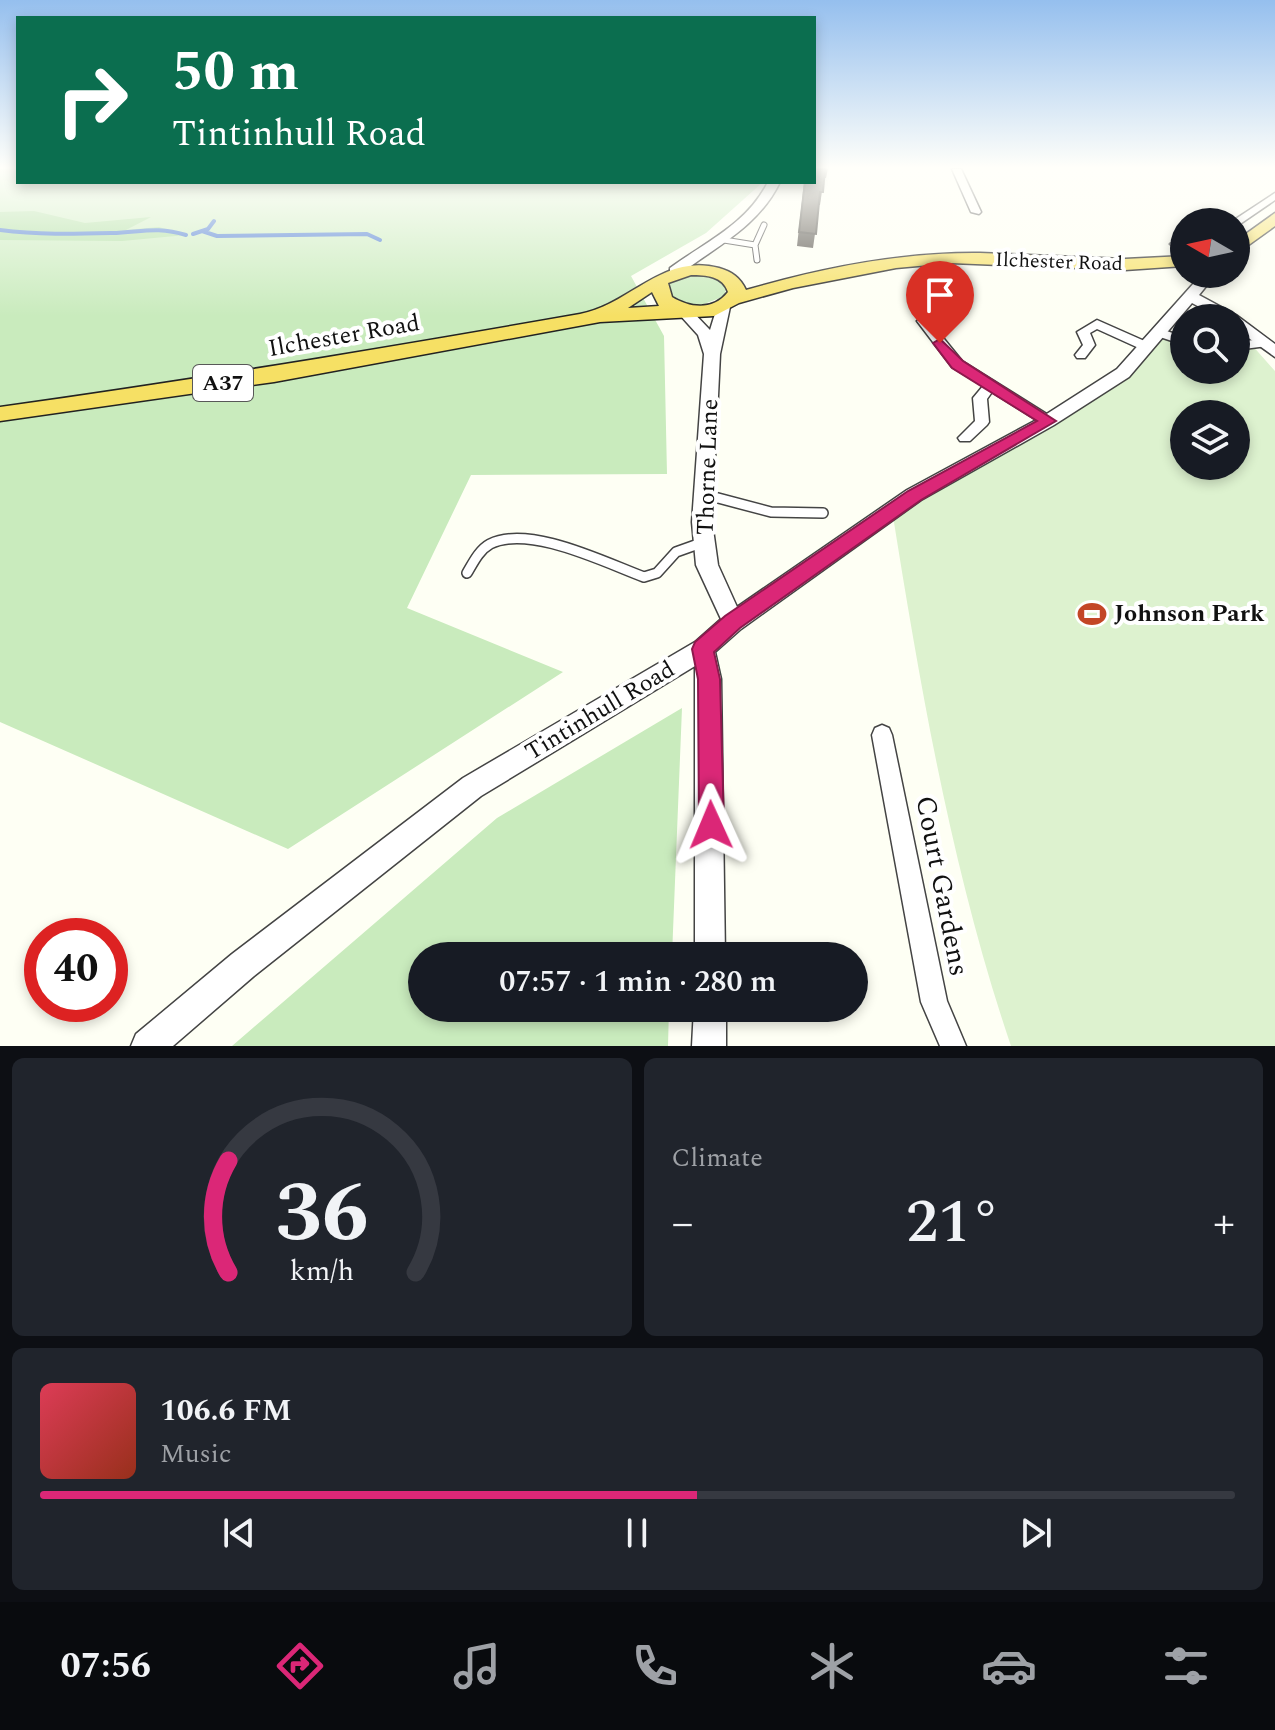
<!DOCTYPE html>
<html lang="en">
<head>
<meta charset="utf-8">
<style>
  :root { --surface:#171b24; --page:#20242c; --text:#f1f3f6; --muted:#9ea1a6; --line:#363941; --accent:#db2777 }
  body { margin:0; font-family:Spectral,serif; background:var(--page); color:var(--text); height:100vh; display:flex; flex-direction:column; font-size:30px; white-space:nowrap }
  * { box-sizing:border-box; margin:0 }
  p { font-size:26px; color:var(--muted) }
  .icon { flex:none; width:44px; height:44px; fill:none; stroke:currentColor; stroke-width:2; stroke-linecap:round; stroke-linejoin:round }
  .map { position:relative; height:1046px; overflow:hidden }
  .panel { display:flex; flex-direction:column; gap:12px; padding:12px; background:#0d0f14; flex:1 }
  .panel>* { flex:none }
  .guide { position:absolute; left:16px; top:16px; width:800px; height:168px; border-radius:0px; box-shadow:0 4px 12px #0003; background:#0b6e4f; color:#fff; overflow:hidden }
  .needle { width:52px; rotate:279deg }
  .buttons { position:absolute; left:1170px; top:208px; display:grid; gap:16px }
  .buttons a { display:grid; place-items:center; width:80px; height:80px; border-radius:50%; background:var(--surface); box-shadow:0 4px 12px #0003; font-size:40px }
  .speed { position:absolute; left:24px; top:918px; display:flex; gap:16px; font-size:40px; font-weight:700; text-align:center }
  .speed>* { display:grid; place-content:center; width:104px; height:104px; border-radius:50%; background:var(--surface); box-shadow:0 4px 12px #0003; line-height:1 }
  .speed .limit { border:12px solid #d22; background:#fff; color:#111 }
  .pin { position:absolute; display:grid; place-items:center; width:68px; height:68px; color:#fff; margin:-82px -34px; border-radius:50% 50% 50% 0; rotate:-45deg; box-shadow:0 0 8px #0007 }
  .pin .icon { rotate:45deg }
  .me { position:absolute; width:88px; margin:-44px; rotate:359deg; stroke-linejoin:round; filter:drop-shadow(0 0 6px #0008) }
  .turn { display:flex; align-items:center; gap:28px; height:168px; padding:0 24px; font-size:36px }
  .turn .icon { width:104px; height:104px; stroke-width:2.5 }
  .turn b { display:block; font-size:56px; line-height:68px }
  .big { font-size:60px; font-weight:600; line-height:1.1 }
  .panel .tile { flex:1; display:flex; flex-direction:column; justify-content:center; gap:12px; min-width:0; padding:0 28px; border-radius:12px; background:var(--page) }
  .panel .dial { align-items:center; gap:0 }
  .dial svg { height:208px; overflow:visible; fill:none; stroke:var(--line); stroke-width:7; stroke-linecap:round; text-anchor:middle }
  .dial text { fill:var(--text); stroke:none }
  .song { display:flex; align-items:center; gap:24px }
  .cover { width:96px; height:96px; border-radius:12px; background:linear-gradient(135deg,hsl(350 70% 55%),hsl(10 70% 35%)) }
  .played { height:8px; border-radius:4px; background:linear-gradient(90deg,var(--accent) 55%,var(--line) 55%) }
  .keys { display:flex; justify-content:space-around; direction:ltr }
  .heat { display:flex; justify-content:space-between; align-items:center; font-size:44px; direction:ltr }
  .panel .tiles { flex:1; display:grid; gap:12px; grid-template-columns:1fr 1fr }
  .tile:last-child { grid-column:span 2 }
  .trip { position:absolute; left:408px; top:942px; width:460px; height:80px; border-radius:40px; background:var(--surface); box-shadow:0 4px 12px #0003; font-weight:600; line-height:80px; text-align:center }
  .menu { display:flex; height:128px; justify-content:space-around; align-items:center; background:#090b0e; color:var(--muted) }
  .menu .icon { width:56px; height:56px }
  .menu .on { color:var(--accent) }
  .menu b { font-size:36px; color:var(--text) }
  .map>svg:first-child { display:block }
  .green { fill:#c9ebbd }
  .forest { fill:#a9dc9c }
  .pitch { fill:#ddf2cf; fill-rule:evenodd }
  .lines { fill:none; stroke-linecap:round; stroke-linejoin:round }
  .stream { stroke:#3f72cf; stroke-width:4 }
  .service-far1-casing { stroke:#444; stroke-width:7 }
  .service-casing { stroke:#444; stroke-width:12 }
  .minor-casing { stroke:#444; stroke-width:3 }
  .tertiary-casing { stroke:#444; stroke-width:3 }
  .trunk-casing { stroke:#222; stroke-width:3 }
  .service-far1 { stroke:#fff; stroke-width:5 }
  .service { stroke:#fff; stroke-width:9 }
  .minor { fill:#fff; fill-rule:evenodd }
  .tertiary { fill:#fff; fill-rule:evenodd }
  .trunk { fill:#f6e064; fill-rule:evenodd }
  .wall { fill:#4d4942 }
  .building { fill:#5a554d; stroke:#3f3c36; stroke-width:2 }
  .route { fill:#db2777; stroke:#8e194d; stroke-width:2 }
  .labels { text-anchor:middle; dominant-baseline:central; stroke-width:8; stroke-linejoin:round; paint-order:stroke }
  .far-street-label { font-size:20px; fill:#111; stroke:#fff }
  .shield { fill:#fff; stroke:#585858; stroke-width:2 }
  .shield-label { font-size:22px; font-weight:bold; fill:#111 }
  .street-label { font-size:24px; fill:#111; stroke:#fff }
  .poi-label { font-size:24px; font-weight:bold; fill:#111; stroke:#fff; text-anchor:start }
  .near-street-label { font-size:28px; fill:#111; stroke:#fff }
</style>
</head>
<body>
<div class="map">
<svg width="1275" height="1046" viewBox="0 0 1275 1046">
  <rect width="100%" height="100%" fill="#fefff4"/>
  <!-- green -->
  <path class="green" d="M0 169H18V182H763L706 233 631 276 664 336 667 474 471 475 407 608 563 672 288 849 0 722Z
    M693 273 717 278 726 285 725 296 699 306 670 298 667 282Z
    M682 708 672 956H422V1008H669L668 1046H232L497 818Z"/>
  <!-- forest -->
  <path class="forest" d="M34 211 85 223 151 217 126 230 159 227 186 235 122 241 0 240V212Z"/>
  <!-- pitch -->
  <path class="pitch" d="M1158 332 1184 341V370H1236V346L1251 344 1275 371V1046H1011C952 872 921 691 892 510L1123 373ZM1184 414H1236V466H1184Z"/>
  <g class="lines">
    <!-- stream -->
    <path class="stream" d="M0 230C38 235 74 234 112 233 142 232 157 226 186 235
      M202 231 217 236 367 234 380 240
      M193 234 208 229 214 221"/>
    <defs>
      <path id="service-far1" d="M724 240 755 245
        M757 260 755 245 764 225"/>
      <path id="service" d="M703 494 771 512 823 513
        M467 573C473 563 479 550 490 544 529 524 606 563 644 577L657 573 676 552 704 542"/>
      <path id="minor" d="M952 169H961L981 212 979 214 971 212Z
        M1275 193V200L1240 224 1231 222Z
        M1184 239V245L1175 247 1170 244Z
        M923 317 927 318 962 361 1053 418 1055 421 1053 424H1043L992 392 987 399 989 422 987 425 970 441H960L958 438 975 421 973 398 983 386 952 367 917 321Z
        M1097 320 1149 343 1151 346 1149 349H1141L1097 329 1090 333 1095 345 1085 358H1077L1075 355 1083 345 1077 332Z
        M1158 328 1184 337V345L1154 335V329Z
        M1263 339 1267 340V346L1236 350V342Z
        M882 725 889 728 892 735 947 1001 966 1046H940L921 1002 872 735 875 728Z"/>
      <path id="tertiary" d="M768 182H780C758 227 718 245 680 274H670V268C707 241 747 224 768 182Z
        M1202 274H1216L1199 295 1236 315 1275 344V357L1236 329V318H1220L1192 303 1129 377 1054 425 921 500 741 629 715 652 721 679 725 956H695V666L481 796 254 976 173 1046H131L136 1034 232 954 463 778 695 642 721 619 696 565 692 522 704 354 698 335 679 314V308H689L710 330 718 304 730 307 720 354 712 522 718 565 737 607 907 490 1042 417 1117 369Z
        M694 1008H726V1046H692Z"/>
      <path id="trunk" d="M1275 213V226L1236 254V241Z
        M980 253 1125 259 1184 256V266L1125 270 951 263 896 268 793 288 739 303 714 316 600 322 274 382 0 421V407C194 380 387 348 580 314 630 305 662 253 719 268 732 272 740 277 746 290 822 268 900 252 980 253ZM691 275C706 275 723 276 728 292 713 311 690 308 672 297L668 283ZM652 292 659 306 628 308Z"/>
    </defs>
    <!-- service-far1 casing -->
    <use href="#service-far1" class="service-far1-casing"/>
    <!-- service casing -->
    <use href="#service" class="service-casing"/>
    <!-- minor casing -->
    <use href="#minor" class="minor-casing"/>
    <!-- tertiary casing -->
    <use href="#tertiary" class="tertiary-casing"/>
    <!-- trunk casing -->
    <use href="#trunk" class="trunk-casing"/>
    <!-- service-far1 -->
    <use href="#service-far1" class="service-far1"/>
    <!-- service -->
    <use href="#service" class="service"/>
    <!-- minor -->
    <use href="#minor" class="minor"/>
    <!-- tertiary -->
    <use href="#tertiary" class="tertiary"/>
    <!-- trunk -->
    <use href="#trunk" class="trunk"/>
  </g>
  <!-- wall -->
  <path class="wall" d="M814 169H828L826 178H824L820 205H819L813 248 797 246 804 182H814Z"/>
  <!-- building -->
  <path class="building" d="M814 169H825L823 192H820L816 234 799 232 805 182H814Z"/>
  <!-- sky -->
  <linearGradient id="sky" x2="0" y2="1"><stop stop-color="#95bfee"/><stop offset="0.53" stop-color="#fffffa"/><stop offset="1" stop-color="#fffffa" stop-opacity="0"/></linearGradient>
  <rect width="1275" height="316" fill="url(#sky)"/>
  <!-- route -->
  <path class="route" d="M940 339 963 361 1056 421 921 500 740 628 714 652 720 679 724 825 720 834 711 838 703 834 699 825 698 679 692 649 695 642 725 616 908 491 1037 421 952 368 933 343Z"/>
  <!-- icons -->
  <defs>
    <symbol id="stadium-bare" viewBox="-9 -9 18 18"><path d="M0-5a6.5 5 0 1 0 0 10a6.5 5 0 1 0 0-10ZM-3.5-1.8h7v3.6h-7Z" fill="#c34626" stroke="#fff" stroke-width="2.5" paint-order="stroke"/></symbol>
  </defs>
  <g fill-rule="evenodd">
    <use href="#stadium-bare" x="1072" y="594" width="40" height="40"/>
  </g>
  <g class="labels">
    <!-- far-street labels -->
    <g class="far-street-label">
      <text transform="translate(1059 262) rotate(2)">Ilchester Road</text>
    </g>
    <!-- shield labels -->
    <rect class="shield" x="193" y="365" width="60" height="36" rx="6"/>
    <g class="shield-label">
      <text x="223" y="383">A37</text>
    </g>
    <!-- street labels -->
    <g class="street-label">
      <text transform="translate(344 336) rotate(-10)">Ilchester Road</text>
      <text transform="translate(708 467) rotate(-88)">Thorne Lane</text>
      <text transform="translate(600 711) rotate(-31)">Tintinhull Road</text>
    </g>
    <!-- poi labels -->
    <g class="poi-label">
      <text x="1114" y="614">Johnson Park</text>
    </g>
    <!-- near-street labels -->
    <g class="near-street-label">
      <text transform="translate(942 886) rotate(79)">Court Gardens</text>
    </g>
  </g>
</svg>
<div class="buttons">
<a><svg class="needle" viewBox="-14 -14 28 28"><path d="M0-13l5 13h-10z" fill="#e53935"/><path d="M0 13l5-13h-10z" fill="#9ea1a6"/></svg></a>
<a><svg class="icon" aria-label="search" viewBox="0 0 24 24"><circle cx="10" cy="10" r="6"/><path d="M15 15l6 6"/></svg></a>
<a><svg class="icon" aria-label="layers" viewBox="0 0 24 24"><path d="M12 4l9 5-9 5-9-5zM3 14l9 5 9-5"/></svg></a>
</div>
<div class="speed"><div class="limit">40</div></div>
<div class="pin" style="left:940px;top:343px;background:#d93025"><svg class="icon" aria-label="arrive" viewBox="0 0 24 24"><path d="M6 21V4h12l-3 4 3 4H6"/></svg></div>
<svg class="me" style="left:711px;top:825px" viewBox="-20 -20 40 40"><path d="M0-17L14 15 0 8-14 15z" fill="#db2777" stroke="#fff" stroke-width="4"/></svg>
<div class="trip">07:57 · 1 min · 280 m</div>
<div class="guide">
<div class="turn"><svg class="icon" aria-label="right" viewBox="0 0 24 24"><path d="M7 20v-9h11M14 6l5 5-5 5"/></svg><div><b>50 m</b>Tintinhull Road</div></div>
</div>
</div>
<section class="panel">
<div class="tiles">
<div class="tile dial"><svg viewBox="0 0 100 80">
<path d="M14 69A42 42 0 1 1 86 69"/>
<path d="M14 69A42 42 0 0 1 14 26" stroke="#db2777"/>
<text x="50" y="56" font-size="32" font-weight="700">36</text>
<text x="50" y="72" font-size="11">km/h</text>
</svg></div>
<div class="tile"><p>Climate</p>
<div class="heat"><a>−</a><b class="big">21°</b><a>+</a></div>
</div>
<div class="tile">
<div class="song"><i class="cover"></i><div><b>106.6 FM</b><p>Music</p></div></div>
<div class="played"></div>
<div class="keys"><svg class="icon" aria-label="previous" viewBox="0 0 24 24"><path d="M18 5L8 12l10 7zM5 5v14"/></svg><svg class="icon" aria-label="pause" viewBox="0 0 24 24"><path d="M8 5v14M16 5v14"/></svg><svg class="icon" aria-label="next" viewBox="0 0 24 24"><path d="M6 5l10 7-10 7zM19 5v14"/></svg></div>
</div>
</div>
</section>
<nav class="menu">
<b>07:56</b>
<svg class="icon on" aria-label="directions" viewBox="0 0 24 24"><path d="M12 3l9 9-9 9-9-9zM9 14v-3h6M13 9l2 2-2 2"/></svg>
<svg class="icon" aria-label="music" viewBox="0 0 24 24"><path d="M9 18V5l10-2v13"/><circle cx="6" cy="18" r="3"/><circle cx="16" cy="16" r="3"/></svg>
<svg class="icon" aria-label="phone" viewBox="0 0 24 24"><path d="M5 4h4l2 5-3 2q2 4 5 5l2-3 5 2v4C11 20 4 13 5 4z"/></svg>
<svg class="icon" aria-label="climate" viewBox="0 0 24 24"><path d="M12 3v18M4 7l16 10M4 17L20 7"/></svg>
<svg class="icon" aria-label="car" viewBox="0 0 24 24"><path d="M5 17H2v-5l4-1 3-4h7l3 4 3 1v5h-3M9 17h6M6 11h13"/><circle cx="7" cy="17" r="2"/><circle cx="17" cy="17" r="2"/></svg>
<svg class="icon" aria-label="filters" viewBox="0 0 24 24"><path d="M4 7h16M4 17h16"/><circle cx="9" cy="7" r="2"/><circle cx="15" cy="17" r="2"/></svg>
</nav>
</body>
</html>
